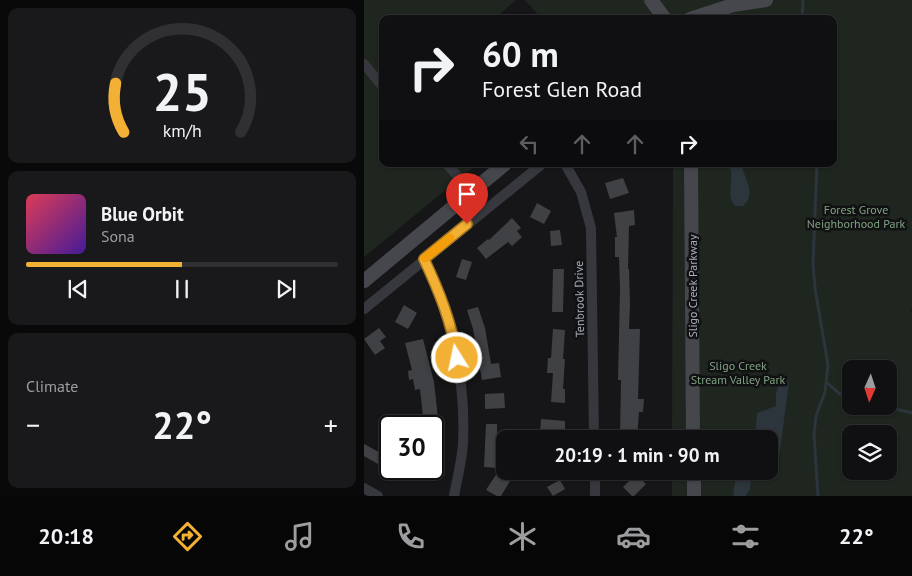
<!DOCTYPE html>
<html lang="en">
<head>
<meta charset="utf-8">
<style>
  :root { --surface:#101012; --page:#19191b; --text:#f1f3f6; --muted:#9c9d9f; --line:#303032; --accent:#f2b134 }
  body { margin:0; font-family:"PT Sans",sans-serif; background:var(--page); color:var(--text); height:100vh; display:flex; flex-direction:column; font-size:19px; white-space:nowrap }
  * { box-sizing:border-box; margin:0 }
  p { font-size:16px; color:var(--muted) }
  .icon { flex:none; width:28px; height:28px; fill:none; stroke:currentColor; stroke-width:2; stroke-linecap:round; stroke-linejoin:round }
  .map { position:relative; flex:1; overflow:hidden }
  .drawer { display:flex; flex-direction:column; gap:8px; padding:8px; background:#09090a; width:364px }
  .drawer>* { flex:none }
  .hud { position:absolute; left:15px; top:15px; width:458px; height:152px; border-radius:10px; box-shadow:0 1px 4px #0004,0 0 0 1px var(--line); background:#101012; color:var(--text); overflow:hidden }
  .needle { width:32px; rotate:183deg }
  .controls { position:absolute; left:478px; top:360px; display:grid; gap:10px }
  .controls a { display:grid; place-items:center; width:55px; height:55px; border-radius:10px; background:var(--surface); box-shadow:0 1px 4px #0004,0 0 0 1px var(--line); font-size:25px }
  .speed { position:absolute; left:15px; top:415px; display:flex; gap:10px; font-size:25px; font-weight:700; text-align:center }
  .speed>* { display:grid; place-content:center; width:65px; height:65px; border-radius:50%; background:var(--surface); box-shadow:0 1px 4px #0004,0 0 0 1px var(--line); line-height:1 }
  .speed .limit { border:2px solid #111; border-radius:8px; background:#fff; color:#111 }
  .pin { position:absolute; display:grid; place-items:center; width:42px; height:42px; color:#fff; margin:-51px -21px; border-radius:50% 50% 50% 0; rotate:-45deg; box-shadow:0 0 5px #0007 }
  .pin .icon { rotate:45deg }
  .me { position:absolute; width:55px; margin:-28px; rotate:350deg; stroke-linejoin:round; filter:drop-shadow(0 0 4px #0008) }
  .turn { display:flex; align-items:center; gap:18px; height:105px; padding:0 20px; font-size:22px }
  .turn .icon { width:65px; height:65px; stroke-width:2.5 }
  .turn b { display:block; font-size:35px; line-height:42px }
  .lanes { display:flex; align-items:center; height:48px; padding:0 20px; background:#0003; justify-content:center; gap:25px; direction:ltr }
  .lanes .off { opacity:.35 }
  .big { font-size:38px; font-weight:800; line-height:1.1 }
  .drawer .widget { flex:1; display:flex; flex-direction:column; justify-content:center; gap:8px; min-width:0; padding:0 18px; border-radius:10px; background:var(--page) }
  .drawer .dial { align-items:center; gap:0 }
  .dial svg { height:130px; overflow:visible; fill:none; stroke:var(--line); stroke-width:7; stroke-linecap:round; text-anchor:middle }
  .dial text { fill:var(--text); stroke:none }
  .song { display:flex; align-items:center; gap:15px }
  .cover { width:60px; height:60px; border-radius:8px; background:linear-gradient(135deg,hsl(350 70% 55%),hsl(260 70% 35%)) }
  .played { height:5px; border-radius:2px; background:linear-gradient(90deg,var(--accent) 50%,var(--line) 50%) }
  .keys { display:flex; justify-content:space-around; direction:ltr }
  .heat { display:flex; justify-content:space-between; align-items:center; font-size:28px; direction:ltr }
  .trip { position:absolute; left:132px; top:430px; width:282px; height:50px; border-radius:10px; background:var(--surface); box-shadow:0 1px 4px #0004,0 0 0 1px var(--line); font-weight:800; line-height:50px; text-align:center }
  .menu { display:flex; height:80px; justify-content:space-around; align-items:center; background:#060607; color:var(--muted) }
  .menu .icon { width:35px; height:35px }
  .menu .active { color:var(--accent) }
  .menu b { font-size:22px; color:var(--text) }
  main { display:flex; flex:1; min-height:0 }
  .map>svg:first-child { display:block }
  .green { fill:#1e261f; fill-rule:evenodd }
  .water { fill:#2c353c }
  .lines { fill:none; stroke-linecap:round; stroke-linejoin:round }
  .stream { stroke:#2c353c; stroke-width:3 }
  .building { fill:#404145 }
  .street { stroke:#37383d; stroke-width:10 }
  .secondary { stroke:#45474d; stroke-width:14 }
  .route-casing { stroke:#9d7322; stroke-width:12 }
  .route { stroke:#f2b134; stroke-width:9 }
  .slow { stroke:#f59e0b; stroke-width:9 }
  .labels { text-anchor:middle; dominant-baseline:central; stroke-width:5; stroke-linejoin:round; paint-order:stroke }
  .park-label { font-size:12px; fill:#7fa381; stroke:#111113 }
  .street-label { font-size:12px; fill:#a8adb8; stroke:#111113 }
</style>
</head>
<body>
<main>
<section class="drawer">
<div class="widget dial"><svg viewBox="0 0 100 80">
<path d="M14 69A42 42 0 1 1 86 69"/>
<path d="M14 69A42 42 0 0 1 9 39" stroke="#f2b134"/>
<text x="50" y="56" font-size="32" font-weight="700">25</text>
<text x="50" y="72" font-size="11">km/h</text>
</svg></div>
<div class="widget">
<div class="song"><i class="cover"></i><div><b>Blue Orbit</b><p>Sona</p></div></div>
<div class="played"></div>
<div class="keys"><svg class="icon" aria-label="previous" viewBox="0 0 24 24"><path d="M18 5L8 12l10 7zM5 5v14"/></svg><svg class="icon" aria-label="pause" viewBox="0 0 24 24"><path d="M8 5v14M16 5v14"/></svg><svg class="icon" aria-label="next" viewBox="0 0 24 24"><path d="M6 5l10 7-10 7zM19 5v14"/></svg></div>
</div>
<div class="widget"><p>Climate</p>
<div class="heat"><a>−</a><b class="big">22°</b><a>+</a></div>
</div>
</section>
<div class="map">
<svg width="549" height="496" viewBox="0 0 549 496">
  <rect width="100%" height="100%" fill="#161618"/>
  <!-- green -->
  <path class="green" d="M0 0H152L130 19H19V164H100L104 166H111L0 257Z
    M161 0H548L549 305 547 312 549 313 548 496H308V471H406V439H308L309 164H469V19H178ZM486 369H524V406H486ZM486 434H524V471H486Z"/>
  <!-- water -->
  <path class="water" d="M365 164H378C379 179 394 193 379 206H371C363 197 368 184 367 172 367 169 365 167 365 164Z
    M416 380 425 382 416 451 406 453V439H391L393 413 412 406V393Z
    M373 471H388L386 489 382 496H370L369 494Z"/>
  <g class="lines">
    <!-- stream -->
    <path class="stream" d="M438 19 439 0
      M453 164 449 264 451 288 464 365 461 392 452 416 450 434 454 496
      M462 382 477 395 486 397
      M517 406 549 413"/>
  </g>
  <!-- building -->
  <path class="building" d="M259 178 265 193 246 199 241 183Z
    M173 203 187 211 180 224 166 217Z
    M270 210 271 225 265 226 264 269H265L266 304 265 329H276L274 399H280L279 412H275L273 439H256L257 380H254L256 289 255 257H251V237H253L250 213Z
    M148 218 157 228 153 231 158 237 148 246 144 242 122 259 113 248 124 239 125 240Z
    M196 230 198 245 187 246 186 231Z
    M98 259 108 262 102 280 92 277Z
    M189 269H200L199 312H188Z
    M40 305 53 313 44 329 31 322Z
    M114 307 121 328 127 364 135 363 137 377 118 380 109 329 103 310Z
    M15 328 22 337 16 341 21 348 11 355 0 339Z
    M189 329 201 330 199 359H201L199 389H201V403L187 402 189 373H183L184 358H187Z
    M59 339 70 382 74 418H72V426H60L56 389 51 390 49 379 45 380 44 371 48 370 41 343Z
    M140 393 141 408 121 409V394Z
    M177 419 201 421V435L176 434Z
    M122 424H133V468L120 467Z
    M0 444 26 458V471L0 456Z
    M50 469H64L65 478 51 480Z
    M275 471H279V481L282 484 270 496H268L259 487Z
    M133 473 146 481 137 496H133L122 490Z
    M196 480 201 489 189 496 183 487Z"/>
  <g class="lines">
    <!-- street -->
    <path class="street" d="M0 64 19 87
      M83 164 107 192
      M201 164 217 192 227 228 230 439
      M60 259C88 318 102 378 99 443 98 461 93 479 90 496
      M0 309 178 164
      M231 471V496
      M0 488 14 496"/>
    <!-- secondary -->
    <path class="secondary" d="M287 0 301 19
      M326 19 369 5 402 0
      M327 164 329 439
      M0 281 141 164
      M330 471V496"/>
  </g>
  <g class="lines">
    <defs>
      <path id="route" d="M93 358C88 323 75 291 60 259L103 224"/>
    </defs>
    <!-- route casing -->
    <use href="#route" class="route-casing"/>
    <!-- route -->
    <use href="#route" class="route"/>
    <!-- slow -->
    <path class="slow" d="M61 258 86 238"/>
  </g>
  <g class="labels">
    <!-- park labels -->
    <g class="park-label">
      <text x="492" y="209">Forest Grove<tspan x="492" dy="14">Neighborhood Park</tspan></text>
      <text x="374" y="365">Sligo Creek<tspan x="374" dy="14">Stream Valley Park</tspan></text>
    </g>
    <!-- street labels -->
    <g class="street-label">
      <text transform="translate(328 286) rotate(-90)">Sligo Creek Parkway</text>
      <text transform="translate(215 299) rotate(-91)">Tenbrook Drive</text>
    </g>
  </g>
</svg>
<div class="controls">
<a><svg class="needle" viewBox="-14 -14 28 28"><path d="M0-13l5 13h-10z" fill="#e53935"/><path d="M0 13l5-13h-10z" fill="#9c9d9f"/></svg></a>
<a><svg class="icon" aria-label="layers" viewBox="0 0 24 24"><path d="M12 4l9 5-9 5-9-5zM3 14l9 5 9-5"/></svg></a>
</div>
<div class="speed"><div class="limit">30</div></div>
<div class="pin" style="left:103px;top:224px;background:#d93025"><svg class="icon" aria-label="arrive" viewBox="0 0 24 24"><path d="M6 21V4h12l-3 4 3 4H6"/></svg></div>
<svg class="me" style="left:93px;top:358px" viewBox="-20 -20 40 40"><circle r="17" fill="#f2b134" stroke="#fff" stroke-width="3"/><path d="M0-11L8 9 0 5-8 9z" fill="#fff"/></svg>
<div class="trip">20:19 · 1 min · 90 m</div>
<div class="hud">
<div class="turn"><svg class="icon" aria-label="right" viewBox="0 0 24 24"><path d="M7 20v-9h11M14 6l5 5-5 5"/></svg><div><b>60 m</b>Forest Glen Road</div></div>
<div class="lanes"><svg class="icon off" aria-label="left" viewBox="0 0 24 24"><path d="M17 20v-9H6M10 6l-5 5 5 5"/></svg><svg class="icon off" aria-label="ahead" viewBox="0 0 24 24"><path d="M12 20V5M6 11l6-6 6 6"/></svg><svg class="icon off" aria-label="ahead" viewBox="0 0 24 24"><path d="M12 20V5M6 11l6-6 6 6"/></svg><svg class="icon" aria-label="right" viewBox="0 0 24 24"><path d="M7 20v-9h11M14 6l5 5-5 5"/></svg></div>
</div>
</div>
</main>
<nav class="menu">
<b>20:18</b>
<svg class="icon active" aria-label="directions" viewBox="0 0 24 24"><path d="M12 3l9 9-9 9-9-9zM9 14v-3h6M13 9l2 2-2 2"/></svg>
<svg class="icon" aria-label="music" viewBox="0 0 24 24"><path d="M9 18V5l10-2v13"/><circle cx="6" cy="18" r="3"/><circle cx="16" cy="16" r="3"/></svg>
<svg class="icon" aria-label="phone" viewBox="0 0 24 24"><path d="M5 4h4l2 5-3 2q2 4 5 5l2-3 5 2v4C11 20 4 13 5 4z"/></svg>
<svg class="icon" aria-label="climate" viewBox="0 0 24 24"><path d="M12 3v18M4 7l16 10M4 17L20 7"/></svg>
<svg class="icon" aria-label="car" viewBox="0 0 24 24"><path d="M5 17H2v-5l4-1 3-4h7l3 4 3 1v5h-3M9 17h6M6 11h13"/><circle cx="7" cy="17" r="2"/><circle cx="17" cy="17" r="2"/></svg>
<svg class="icon" aria-label="filters" viewBox="0 0 24 24"><path d="M4 7h16M4 17h16"/><circle cx="9" cy="7" r="2"/><circle cx="15" cy="17" r="2"/></svg>
<b>22°</b>
</nav>
</body>
</html>
